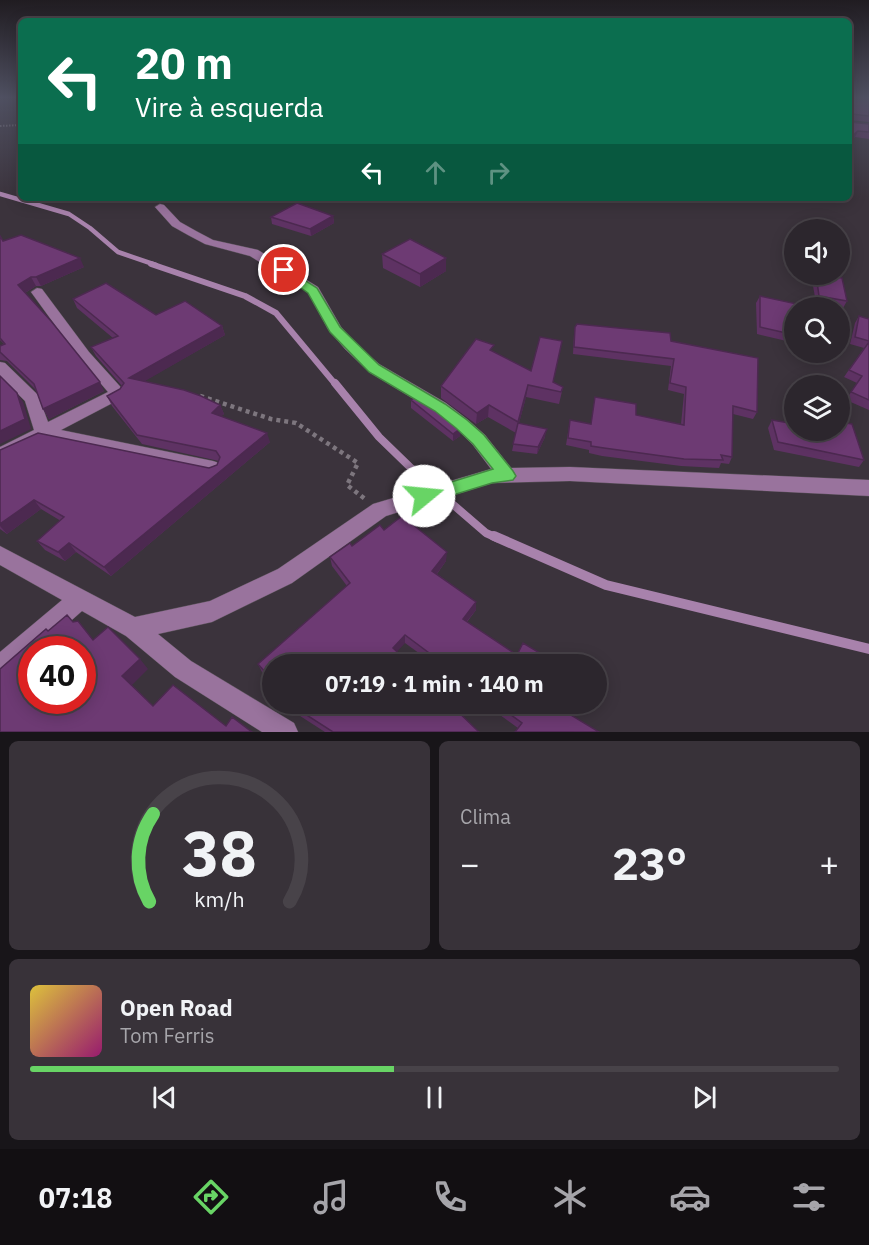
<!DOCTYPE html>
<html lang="pt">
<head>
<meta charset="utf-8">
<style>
  :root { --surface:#2c262d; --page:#383239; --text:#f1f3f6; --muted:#a6a5aa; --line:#484349; --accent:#68d465 }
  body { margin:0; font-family:"IBM Plex Sans",sans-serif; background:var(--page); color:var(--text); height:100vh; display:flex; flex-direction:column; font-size:22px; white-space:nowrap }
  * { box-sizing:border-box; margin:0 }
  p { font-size:20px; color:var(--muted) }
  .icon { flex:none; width:33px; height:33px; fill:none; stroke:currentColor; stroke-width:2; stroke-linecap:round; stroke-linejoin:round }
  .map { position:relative; height:732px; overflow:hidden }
  .sheet { display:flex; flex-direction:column; gap:9px; padding:9px; background:#181519; flex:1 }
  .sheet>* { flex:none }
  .guide { position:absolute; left:18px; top:18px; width:834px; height:183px; border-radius:9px; box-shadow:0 3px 15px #0003,0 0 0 2px var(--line); background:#0b6e4f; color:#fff; overflow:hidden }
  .buttons { position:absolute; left:784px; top:219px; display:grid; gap:12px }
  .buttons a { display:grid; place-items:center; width:66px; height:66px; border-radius:50%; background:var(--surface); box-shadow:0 3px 15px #0003,0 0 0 2px var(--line); font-size:30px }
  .speed { position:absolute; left:18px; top:636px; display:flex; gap:12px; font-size:30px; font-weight:700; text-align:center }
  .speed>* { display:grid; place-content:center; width:78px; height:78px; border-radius:50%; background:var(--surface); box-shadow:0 3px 15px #0003,0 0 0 2px var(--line); line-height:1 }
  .speed .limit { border:9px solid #d22; background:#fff; color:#111 }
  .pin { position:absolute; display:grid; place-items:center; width:51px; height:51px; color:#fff; margin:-26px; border:3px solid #fff; border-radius:50%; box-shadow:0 2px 6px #0007 }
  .me { position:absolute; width:66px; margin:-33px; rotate:73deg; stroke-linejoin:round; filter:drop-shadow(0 0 4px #0008) }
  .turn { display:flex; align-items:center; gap:21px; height:126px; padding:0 18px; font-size:27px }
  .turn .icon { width:78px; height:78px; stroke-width:2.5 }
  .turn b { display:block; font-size:42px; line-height:51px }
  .lanes { display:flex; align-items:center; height:57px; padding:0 18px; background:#0003; justify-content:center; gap:30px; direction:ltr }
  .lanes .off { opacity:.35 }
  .big { font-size:45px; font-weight:700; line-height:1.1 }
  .sheet .tile { flex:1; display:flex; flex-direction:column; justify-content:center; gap:9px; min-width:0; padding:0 21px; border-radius:9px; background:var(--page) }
  .sheet .dial { align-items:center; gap:0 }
  .dial svg { height:156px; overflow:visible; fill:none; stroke:var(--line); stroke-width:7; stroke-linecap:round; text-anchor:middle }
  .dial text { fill:var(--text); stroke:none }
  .song { display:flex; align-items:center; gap:18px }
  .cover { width:72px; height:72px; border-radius:9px; background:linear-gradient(135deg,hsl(50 70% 55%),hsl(320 70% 35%)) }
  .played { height:6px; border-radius:3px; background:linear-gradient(90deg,var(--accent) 45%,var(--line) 45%) }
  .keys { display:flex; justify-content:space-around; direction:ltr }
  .heat { display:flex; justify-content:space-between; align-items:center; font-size:33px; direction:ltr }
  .sheet .tiles { flex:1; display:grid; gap:9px; grid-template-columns:1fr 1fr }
  .tile:last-child { grid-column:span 2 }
  .trip { position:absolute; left:262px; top:654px; width:345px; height:60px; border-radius:30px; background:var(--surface); box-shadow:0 3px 15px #0003,0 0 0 2px var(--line); font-weight:700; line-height:60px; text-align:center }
  .tab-bar { display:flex; height:96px; justify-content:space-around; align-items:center; background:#120f12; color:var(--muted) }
  .tab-bar .icon { width:42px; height:42px }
  .tab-bar .selected { color:var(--accent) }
  .tab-bar b { font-size:27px; color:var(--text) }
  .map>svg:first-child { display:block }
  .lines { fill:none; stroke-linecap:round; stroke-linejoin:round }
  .stream-far3 { stroke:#a882ac; stroke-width:4.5 }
  .stream-far2 { stroke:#a882ac; stroke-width:6 }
  .stream-far1 { stroke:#a882ac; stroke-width:8 }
  .stream { stroke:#a882ac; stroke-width:10 }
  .minor-casing { stroke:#595159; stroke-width:1 }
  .path-far1 { stroke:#7d767e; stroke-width:2; stroke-dasharray:1.5 1.5; stroke-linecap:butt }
  .path { stroke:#7d767e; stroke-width:4.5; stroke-dasharray:4 4; stroke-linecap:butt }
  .minor { fill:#99739d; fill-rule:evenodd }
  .wall { fill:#5e3263 }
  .shaded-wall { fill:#4c2950 }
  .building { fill:#6d3a73; stroke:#4c2950; stroke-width:1.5; fill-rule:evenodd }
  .route { fill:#68d465; stroke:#448a42; stroke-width:1.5 }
</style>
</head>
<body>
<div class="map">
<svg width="869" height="732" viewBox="0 0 869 732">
  <rect width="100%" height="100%" fill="#3b333c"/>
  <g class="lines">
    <!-- stream-far3 -->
    <path class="stream-far3" d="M0 194 69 214 90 228 118 252 156 265"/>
    <!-- stream-far2 -->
    <path class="stream-far2" d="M151 264 245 296 276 313 336 385"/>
    <!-- stream-far1 -->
    <path class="stream-far1" d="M335 383 379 437 413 470 486 533 497 538"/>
    <!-- stream -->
    <path class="stream" d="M494 536 606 585 869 649"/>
    <defs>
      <path id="minor" d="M160 204 164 205 180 222 196 231 213 240 258 250 318 287 341 327 355 343 379 364 446 403 468 420 485 435 511 468 570 467 869 480V496L570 481 492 483 386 516 292 583 212 622 158 634 191 661 294 723 298 732H262L175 677 126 636 82 611 38 650H32V655L8 675 0 679V652L62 600 0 565V546L135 617 210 601 278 569 373 504 491 469 473 445 456 428 434 411 369 372 345 349 328 329 308 292 250 256 205 244 188 235 172 226 155 207Z
        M37 288 42 289 89 352 126 393 124 397 61 430 213 461 219 463 222 468 219 473 213 475 44 440 0 462V447L34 430 25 401 0 376V362L5 363 38 395 48 422 108 392 79 358 31 292Z"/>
    </defs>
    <!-- minor casing -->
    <use href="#minor" class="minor-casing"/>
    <!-- path-far1 -->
    <path class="path-far1" d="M0 126 21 125"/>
    <!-- path -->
    <path class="path" d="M200 396 271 419 296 423 358 463 347 485 365 499"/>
    <!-- minor -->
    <use href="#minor" class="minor"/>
  </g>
  <!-- wall -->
  <path class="wall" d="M849 97H869V122L850 120V122L869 124V139L855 137 849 142Z
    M333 216 334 223 311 236 272 224 271 217Z
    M0 236 3 241 84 267 41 286H36L25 293 104 391 49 419 43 409 36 390 7 361 0 360V346L4 344 0 340Z
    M382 254 446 258V271L420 287 383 268Z
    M815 274H821L847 301 843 308 816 303 812 280Z
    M760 296 795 308V343L757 334 756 303Z
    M73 299 156 315 222 326 225 335 144 381 220 405 224 414 221 416 270 442 111 576 76 552 65 561 45 550 37 541 61 521 41 509 7 534 0 529V450L209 468 217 465 219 461 142 444 112 406 107 396 120 389 122 386 96 356 91 347 113 338 77 308Z
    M859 316 869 319V410L846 400 857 383 844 377 864 348 850 344 855 323Z
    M575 327 671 341 757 412 753 419 733 414 732 457 729 464 721 463 719 468 681 466 602 456 589 453V450L566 445 570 420 591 424 595 397 636 415 681 424 684 394 668 390 671 366 573 354 574 334Z
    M494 352 563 387 559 404 526 397 519 423 545 437 537 454 512 451 516 433 488 417 476 424 441 398V386Z
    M411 400 461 428 460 436 453 441 411 408Z
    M772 420 864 460 859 467 774 450 768 428Z
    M384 530 446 561 437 574 476 602V610L467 622 517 655 543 664H434L405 643 273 664V685L262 672 258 664 347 586 332 566 330 557Z
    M289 704H450L479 732H325L297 714Z
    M485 704H556L569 714 518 728Z"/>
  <!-- shaded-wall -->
  <path class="shaded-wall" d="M858 131 855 137 849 142V138Z
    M333 216 334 223 311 236 310 229Z
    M80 258 84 267 41 286 36 277Z
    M446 258V271L420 287V274Z
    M31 277 36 286 23 294 18 285Z
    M222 326 225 335 133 388 129 378Z
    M100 382 104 391 49 419 43 409Z
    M528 385 526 397 516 434 518 422Z
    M17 393 23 402 31 429 0 444V431Z
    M220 405 224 414 215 423 212 413Z
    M489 405 488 417 476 424 477 413Z
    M461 428 460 436 453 441V434Z
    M547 429 545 437 537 454 538 447Z
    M267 433 270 442 111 576 104 567Z
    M34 500 41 509 7 534 0 526V524Z
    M69 543 76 552 65 561 58 552Z
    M447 552 446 561 433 579 432 571Z
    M476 602V610L462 627 463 619Z
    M405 635V643L394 655 393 648Z
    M140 659 148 669 131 686 122 676Z"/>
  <!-- building -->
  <path class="building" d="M849 97H869V116L852 114 849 116 850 122 869 124V132L858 131 849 138Z
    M297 203 333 216 310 229 271 217Z
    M21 235 80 258 36 277H31L18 285 51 321 100 382 43 409 34 384 0 352V346L5 344 0 338V236L3 241Z
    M410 239 446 258 420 274 382 254Z
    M816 274 842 278 847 301 819 296Z
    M106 283 156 315 185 301 222 326 129 378 184 390 201 396 220 405 212 413 267 433 104 567 69 543 58 552 37 541 64 517 34 500 0 524V450L38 433 209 468 217 465 220 457 216 451 137 435 107 396 120 389 124 383 91 347 118 336 73 299Z
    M760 296 811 307V308H795V335L760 327Z
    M859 316 869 319V341L855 337Z
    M577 324 670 333 671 341 758 358 757 412 733 406 732 457 721 455 723 460 684 459 604 448 591 446V442L568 438 570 420 591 424 595 397 636 404V415L684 425 686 387 670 383 674 359 574 347 575 327Z
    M540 337 562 341 553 382 563 387 561 392 528 385 518 422 489 405 477 413 441 386 476 339 494 345 490 350 531 371Z
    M869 342V400L851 392 862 376 849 370Z
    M0 376 17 393 25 419 0 431Z
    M417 396 461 428 453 434 411 400Z
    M772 420 795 424V430H840V422L852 424 864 460 778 442Z
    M518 423 547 429 538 447 513 444Z
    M402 516 447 552 432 571 476 602 463 619 517 655 523 643 545 656 541 664H444L405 635 393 648 410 664H273V681L258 664 350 583 330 557 350 543 352 546 380 525 384 530Z
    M67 615 73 622 78 621 93 640 108 627 140 659 122 676 153 706 173 685 226 726 232 717 252 732H0V669L46 629 48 631ZM32 650H82V700H32Z
    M292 704H450L479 732H333L294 707Z
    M496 704H556L569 714 599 732H515L522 723Z"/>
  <!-- sky -->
  <linearGradient id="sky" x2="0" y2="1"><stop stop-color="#201c21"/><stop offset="0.49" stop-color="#4f5061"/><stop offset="1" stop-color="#4f5061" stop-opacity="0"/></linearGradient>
  <rect width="869" height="199" fill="url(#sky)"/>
  <!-- route -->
  <path class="route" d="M284 267 317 288 340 327 379 365 445 404 467 420 484 435 513 471 516 476 513 480 492 483 424 504 419 501 416 496 419 492 493 469 473 444 456 428 435 411 369 372 330 332 308 293 280 273V268Z"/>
</svg>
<div class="buttons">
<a><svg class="icon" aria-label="sound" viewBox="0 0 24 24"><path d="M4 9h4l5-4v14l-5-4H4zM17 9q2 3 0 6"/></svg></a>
<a><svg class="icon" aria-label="search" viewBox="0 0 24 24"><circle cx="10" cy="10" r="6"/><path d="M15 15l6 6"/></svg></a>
<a><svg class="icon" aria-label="layers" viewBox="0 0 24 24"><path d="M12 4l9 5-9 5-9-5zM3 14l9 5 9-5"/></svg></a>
</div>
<div class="speed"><div class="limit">40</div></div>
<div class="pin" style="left:284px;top:270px;background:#d93025"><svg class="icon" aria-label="arrive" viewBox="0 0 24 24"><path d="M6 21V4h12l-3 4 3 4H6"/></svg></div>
<svg class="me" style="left:424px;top:496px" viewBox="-20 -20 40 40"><circle r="19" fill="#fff"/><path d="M0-13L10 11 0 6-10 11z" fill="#68d465"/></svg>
<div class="trip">07:19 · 1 min · 140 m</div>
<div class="guide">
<div class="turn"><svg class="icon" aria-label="left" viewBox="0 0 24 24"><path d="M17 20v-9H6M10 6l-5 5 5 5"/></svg><div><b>20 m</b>Vire à esquerda</div></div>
<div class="lanes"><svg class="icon" aria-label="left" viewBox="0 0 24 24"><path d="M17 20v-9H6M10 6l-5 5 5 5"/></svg><svg class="icon off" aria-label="ahead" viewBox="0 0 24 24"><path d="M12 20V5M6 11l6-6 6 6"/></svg><svg class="icon off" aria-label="right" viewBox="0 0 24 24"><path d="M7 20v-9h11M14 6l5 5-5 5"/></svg></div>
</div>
</div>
<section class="sheet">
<div class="tiles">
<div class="tile dial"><svg viewBox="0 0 100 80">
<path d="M14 69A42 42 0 1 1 86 69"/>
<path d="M14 69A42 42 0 0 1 16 24" stroke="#68d465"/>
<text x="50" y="56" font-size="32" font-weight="700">38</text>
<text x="50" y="72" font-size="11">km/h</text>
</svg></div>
<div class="tile"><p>Clima</p>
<div class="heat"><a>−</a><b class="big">23°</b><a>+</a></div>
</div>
<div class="tile">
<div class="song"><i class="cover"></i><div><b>Open Road</b><p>Tom Ferris</p></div></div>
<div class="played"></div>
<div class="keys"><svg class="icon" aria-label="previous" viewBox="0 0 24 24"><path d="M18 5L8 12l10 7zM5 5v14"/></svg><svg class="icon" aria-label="pause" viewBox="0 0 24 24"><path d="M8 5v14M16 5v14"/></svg><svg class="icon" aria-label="next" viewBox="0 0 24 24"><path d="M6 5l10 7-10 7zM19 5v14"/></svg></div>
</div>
</div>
</section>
<nav class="tab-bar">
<b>07:18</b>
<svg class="icon selected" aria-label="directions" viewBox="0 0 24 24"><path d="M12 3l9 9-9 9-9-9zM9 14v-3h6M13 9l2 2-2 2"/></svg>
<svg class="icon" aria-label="music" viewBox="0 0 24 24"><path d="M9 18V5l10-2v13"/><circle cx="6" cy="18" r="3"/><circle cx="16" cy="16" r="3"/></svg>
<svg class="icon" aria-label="phone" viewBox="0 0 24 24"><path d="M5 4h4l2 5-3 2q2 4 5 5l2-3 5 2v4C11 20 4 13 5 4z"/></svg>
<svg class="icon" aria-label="climate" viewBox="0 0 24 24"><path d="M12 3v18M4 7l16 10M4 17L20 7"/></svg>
<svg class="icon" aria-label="car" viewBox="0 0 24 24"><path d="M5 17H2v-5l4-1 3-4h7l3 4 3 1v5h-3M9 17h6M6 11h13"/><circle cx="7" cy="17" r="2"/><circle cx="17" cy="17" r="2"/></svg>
<svg class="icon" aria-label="filters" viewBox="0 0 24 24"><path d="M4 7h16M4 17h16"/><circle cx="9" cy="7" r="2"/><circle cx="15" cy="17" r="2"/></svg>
</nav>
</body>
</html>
